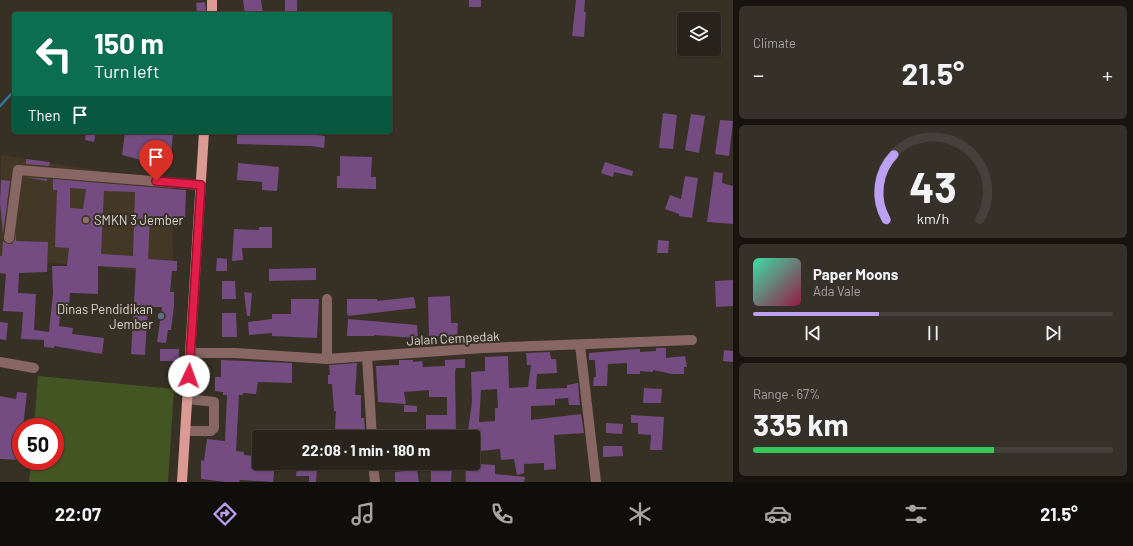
<!DOCTYPE html>
<html lang="en">
<head>
<meta charset="utf-8">
<style>
  :root { --surface:#29241b; --page:#353028; --text:#f1f3f6; --muted:#a5a4a3; --line:#45413a; --accent:#bca0f2 }
  body { margin:0; font-family:Barlow,sans-serif; background:var(--page); color:var(--text); height:100vh; display:flex; flex-direction:column; font-size:15px; white-space:nowrap }
  * { box-sizing:border-box; margin:0 }
  p { font-size:13px; color:var(--muted) }
  .icon { flex:none; width:22px; height:22px; fill:none; stroke:currentColor; stroke-width:2; stroke-linecap:round; stroke-linejoin:round }
  .map { position:relative; flex:1; overflow:hidden }
  .panel { display:flex; flex-direction:column; gap:6px; padding:6px; background:#17140f; width:400px }
  .panel>* { flex:none }
  .banner { position:absolute; left:12px; top:12px; width:380px; height:122px; border-radius:4px; box-shadow:0 1px 3px #0004,0 0 0 1px var(--line); background:#0b6e4f; color:#fff; overflow:hidden }
  .fabs { position:absolute; left:677px; top:12px; display:grid; gap:8px }
  .fabs a { display:grid; place-items:center; width:44px; height:44px; border-radius:4px; background:var(--surface); box-shadow:0 1px 3px #0004,0 0 0 1px var(--line); font-size:20px }
  .speed { position:absolute; left:12px; top:418px; display:flex; gap:8px; font-size:20px; font-weight:700; text-align:center }
  .speed>* { display:grid; place-content:center; width:52px; height:52px; border-radius:50%; background:var(--surface); box-shadow:0 1px 3px #0004,0 0 0 1px var(--line); line-height:1 }
  .speed .limit { border:6px solid #d22; background:#fff; color:#111 }
  .pin { position:absolute; display:grid; place-items:center; width:34px; height:34px; color:#fff; margin:-41px -17px; border-radius:50% 50% 50% 0; rotate:-45deg; box-shadow:0 0 4px #0007 }
  .pin .icon { rotate:45deg }
  .me { position:absolute; width:44px; margin:-22px; rotate:3deg; stroke-linejoin:round; filter:drop-shadow(0 0 3px #0008) }
  .turn { display:flex; align-items:center; gap:14px; height:84px; padding:0 16px; font-size:18px }
  .turn .icon { width:52px; height:52px; stroke-width:2.5 }
  .turn b { display:block; font-size:28px; line-height:34px }
  .then { display:flex; align-items:center; height:38px; padding:0 16px; background:#0003; gap:8px; font-size:15px }
  .big { font-size:30px; font-weight:700; line-height:1.1 }
  .panel .card { flex:1; display:flex; flex-direction:column; justify-content:center; gap:6px; min-width:0; padding:0 14px; border-radius:6px; background:var(--page) }
  .panel .dial { align-items:center; gap:0 }
  .dial svg { height:104px; overflow:visible; fill:none; stroke:var(--line); stroke-width:7; stroke-linecap:round; text-anchor:middle }
  .dial text { fill:var(--text); stroke:none }
  .song { display:flex; align-items:center; gap:12px }
  .cover { width:48px; height:48px; border-radius:6px; background:linear-gradient(135deg,hsl(160 70% 55%),hsl(340 70% 35%)) }
  .played { height:4px; border-radius:2px; background:linear-gradient(90deg,var(--accent) 35%,var(--line) 35%) }
  .keys { display:flex; justify-content:space-around; direction:ltr }
  .heat { display:flex; justify-content:space-between; align-items:center; font-size:22px; direction:ltr }
  .charge { height:6px; border-radius:3px; background:linear-gradient(90deg,#34c759 67%,var(--line) 0) }
  .trip { position:absolute; left:252px; top:430px; width:228px; height:40px; border-radius:4px; background:var(--surface); box-shadow:0 1px 3px #0004,0 0 0 1px var(--line); font-weight:700; line-height:40px; text-align:center }
  .tab-bar { display:flex; height:64px; justify-content:space-around; align-items:center; background:#100e0b; color:var(--muted) }
  .tab-bar .icon { width:28px; height:28px }
  .tab-bar .current { color:var(--accent) }
  .tab-bar b { font-size:18px; color:var(--text) }
  main { display:flex; flex:1; min-height:0 }
  .map>svg:first-child { display:block }
  .built { fill:#433826 }
  .green { fill:#435522 }
  .lines { fill:none; stroke-linecap:round; stroke-linejoin:round }
  .stream { stroke:#2f789f; stroke-width:2.5 }
  .building { fill:#744c81; fill-rule:evenodd }
  .minor { stroke:#876664; stroke-width:10 }
  .major { stroke:#dc9a95; stroke-width:10 }
  .route-casing { stroke:#92132f; stroke-width:10 }
  .route { stroke:#e11d48; stroke-width:7 }
  .education-dot { fill:#8d6e63; stroke:#373024; stroke-width:1.5 }
  .service-dot { fill:#5c6f8a; stroke:#373024; stroke-width:1.5 }
  .labels { text-anchor:middle; dominant-baseline:central; stroke-width:4; stroke-linejoin:round; paint-order:stroke }
  .poi-label { font-size:13px; fill:#dad5ce; stroke:#373024; text-anchor:start }
  .street-label { font-size:13px; fill:#dad5ce; stroke:#373024 }
</style>
</head>
<body>
<main>
<div class="map">
<svg width="733" height="482" viewBox="0 0 733 482">
  <rect width="100%" height="100%" fill="#373024"/>
  <!-- built -->
  <path class="built" d="M1 155 172 182 173 274 0 258Z"/>
  <!-- green -->
  <path class="green" d="M38 376 174 389 168 482H29L31 461H55V427H34Z"/>
  <g class="lines">
    <!-- stream -->
    <path class="stream" d="M0 106 14 91"/>
  </g>
  <!-- building -->
  <path class="building" d="M243 0H261L263 14H245Z
    M285 0H297V14H285Z
    M469 0H481V7H469Z
    M576 0H585L584 12H586L584 37 572 36Z
    M205 2 206 12 197 13 196 3Z
    M663 113 677 115 673 149 659 148Z
    M691 114 705 116 699 153 685 150Z
    M720 120 733 121 729 156 715 154Z
    M86 132H96L94 142 85 140Z
    M125 132H173L171 156 161 154 160 160 149 159 148 162 122 155Z
    M237 132 303 133 325 136 324 148 311 146 237 144Z
    M340 156 372 157 371 177H376V189L337 188V176H340Z
    M26 159 50 162 49 166 26 164Z
    M605 162 633 171 632 176 614 172 613 177 601 173Z
    M238 163 279 167 277 191 262 190V182L237 180Z
    M714 172 723 173 722 183 733 186V224L707 222Z
    M685 176 698 178 692 218 679 216V214L665 209 670 195 681 199Z
    M24 177 47 179V181Z
    M53 179 186 190 185 220 150 218 148 259 177 261V271H172L170 292H174V306L171 330H168L166 343 157 342 162 307H148L145 355 131 354 136 268 98 266V294L70 293 69 306H61L59 326 73 328 72 334 104 338 102 354 54 346V348L44 347V340L21 339 23 312 3 311 6 274 0 273V256H2L3 241 8 244H12L15 239 16 233V241L48 242 47 272 19 273 18 293 36 294 34 330 49 332 53 293 52 266H67L69 248 55 247 57 190H53ZM70 188 86 189 83 209 70 208ZM104 191 135 192 133 256 101 254Z
    M1 180 10 181 3 234 0 202Z
    M259 227H272V248H242L243 260 232 261 234 229 259 230Z
    M658 240 669 241 668 253H657Z
    M217 258 227 259V271H216Z
    M316 268V280L269 281V269Z
    M733 280V306L716 307 715 281Z
    M222 281H235L236 299H222Z
    M244 292 252 293 250 316H247Z
    M450 296 451 323H458L457 337 429 336 428 297Z
    M414 297 416 308 348 316 347 313V299H377V301Z
    M291 299H319L317 338 272 336V333L249 335 248 322 272 319V314H291Z
    M222 313H236L237 337H222Z
    M348 319 417 325 418 336 417 338 374 335V336H347Z
    M0 322 8 323 6 340 0 339Z
    M656 348H666V358L685 356 687 367H684V374H672L653 370V372L640 371V374H627V363L608 364 607 386H593L594 377H596L595 360H589V353L636 349H640V352L656 351Z
    M160 349H179V361H160Z
    M724 350 733 351V362L723 361Z
    M550 352 551 359H556L557 373 537 374 536 389 567 388V385L578 383 580 405H569L568 398 555 399V405L531 406V420L581 414 584 433 554 435 556 469 544 470V463L524 464V473L517 475 514 459 501 460 500 449 480 451 479 464 495 465V474L525 477 524 482H466L465 463H473V437H467L472 402 471 372 485 371V357L508 356 509 388 528 387 531 365H527L526 353ZM497 389 498 408H495V421L479 422 481 390Z
    M465 359V368H456L455 373 456 431H453V435L441 436V434H429V437H378V431H426V415H447V397H429V390L404 392 406 404 378 402 376 366 399 365V360H413V362L422 361 423 367 445 366V360Z
    M221 360 292 363V383L258 382 256 394 243 393V395H239L236 451 244 452V455L254 456 253 459 259 460V463L275 464 273 482 240 480 239 482H226L201 479V460L204 461 207 439 225 441 227 395H223V392L215 391V377H221Z
    M357 363 355 395H361V418H364L365 430H335L336 411H334L332 384H328V375H330L329 365Z
    M644 388 662 389 661 403H643Z
    M17 392 27 393 23 427H21V460L0 459V396L16 399Z
    M404 405 417 406V412H404Z
    M631 415 664 417 662 450H650L651 435 638 434V423H631Z
    M606 423 623 424 622 434 606 433Z
    M603 446H622L623 456 603 457Z
    M381 463H407V468L382 470Z
    M297 465 317 468 316 482H309V476H296Z
    M431 465H452L451 482H431Z
    M417 470 419 482H395V472Z"/>
  <g class="lines">
    <!-- minor -->
    <path class="minor" d="M9 238 18 170 201 185
      M580 345 596 482
      M190 353H235L327 359 483 348 692 340
      M367 356 372 437
      M327 359V299
      M0 362 34 368
      M186 431H211L214 428V402L188 399
      M373 463 375 482"/>
    <!-- major -->
    <path class="major" d="M212 14V0
      M182 482 204 132"/>
  </g>
  <g class="lines">
    <defs>
      <path id="route" d="M156 181 201 185 189 376"/>
    </defs>
    <!-- route casing -->
    <use href="#route" class="route-casing"/>
    <!-- route -->
    <use href="#route" class="route"/>
  </g>
  <!-- markers -->
  <circle class="education-dot" cx="86" cy="220" r="4"/>
  <circle class="service-dot" cx="161" cy="316" r="4"/>
  <g class="labels">
    <!-- poi labels -->
    <g class="poi-label">
      <text x="94" y="220">SMKN 3 Jember</text>
      <text x="153" y="309" text-anchor="end">Dinas Pendidikan<tspan x="153" dy="15">Jember</tspan></text>
    </g>
    <!-- street labels -->
    <g class="street-label">
      <text transform="translate(453 338) rotate(-3)">Jalan Cempedak</text>
    </g>
  </g>
</svg>
<div class="fabs">
<a><svg class="icon" aria-label="layers" viewBox="0 0 24 24"><path d="M12 4l9 5-9 5-9-5zM3 14l9 5 9-5"/></svg></a>
</div>
<div class="speed"><div class="limit">50</div></div>
<div class="pin" style="left:156px;top:181px;background:#d93025"><svg class="icon" aria-label="arrive" viewBox="0 0 24 24"><path d="M6 21V4h12l-3 4 3 4H6"/></svg></div>
<svg class="me" style="left:189px;top:376px" viewBox="-20 -20 40 40"><circle r="19" fill="#fff"/><path d="M0-13L10 11 0 6-10 11z" fill="#e11d48"/></svg>
<div class="trip">22:08 · 1 min · 180 m</div>
<div class="banner">
<div class="turn"><svg class="icon" aria-label="left" viewBox="0 0 24 24"><path d="M17 20v-9H6M10 6l-5 5 5 5"/></svg><div><b>150 m</b>Turn left</div></div>
<div class="then">Then<svg class="icon" aria-label="arrive" viewBox="0 0 24 24"><path d="M6 21V4h12l-3 4 3 4H6"/></svg></div>
</div>
</div>
<section class="panel">
<div class="card"><p>Climate</p>
<div class="heat"><a>−</a><b class="big">21.5°</b><a>+</a></div>
</div>
<div class="card dial"><svg viewBox="0 0 100 80">
<path d="M14 69A42 42 0 1 1 86 69"/>
<path d="M14 69A42 42 0 0 1 20 19" stroke="#bca0f2"/>
<text x="50" y="56" font-size="32" font-weight="700">43</text>
<text x="50" y="72" font-size="11">km/h</text>
</svg></div>
<div class="card">
<div class="song"><i class="cover"></i><div><b>Paper Moons</b><p>Ada Vale</p></div></div>
<div class="played"></div>
<div class="keys"><svg class="icon" aria-label="previous" viewBox="0 0 24 24"><path d="M18 5L8 12l10 7zM5 5v14"/></svg><svg class="icon" aria-label="pause" viewBox="0 0 24 24"><path d="M8 5v14M16 5v14"/></svg><svg class="icon" aria-label="next" viewBox="0 0 24 24"><path d="M6 5l10 7-10 7zM19 5v14"/></svg></div>
</div>
<div class="card"><p>Range · 67%</p><b class="big">335 km</b><div class="charge"></div></div>
</section>
</main>
<nav class="tab-bar">
<b>22:07</b>
<svg class="icon current" aria-label="directions" viewBox="0 0 24 24"><path d="M12 3l9 9-9 9-9-9zM9 14v-3h6M13 9l2 2-2 2"/></svg>
<svg class="icon" aria-label="music" viewBox="0 0 24 24"><path d="M9 18V5l10-2v13"/><circle cx="6" cy="18" r="3"/><circle cx="16" cy="16" r="3"/></svg>
<svg class="icon" aria-label="phone" viewBox="0 0 24 24"><path d="M5 4h4l2 5-3 2q2 4 5 5l2-3 5 2v4C11 20 4 13 5 4z"/></svg>
<svg class="icon" aria-label="climate" viewBox="0 0 24 24"><path d="M12 3v18M4 7l16 10M4 17L20 7"/></svg>
<svg class="icon" aria-label="car" viewBox="0 0 24 24"><path d="M5 17H2v-5l4-1 3-4h7l3 4 3 1v5h-3M9 17h6M6 11h13"/><circle cx="7" cy="17" r="2"/><circle cx="17" cy="17" r="2"/></svg>
<svg class="icon" aria-label="filters" viewBox="0 0 24 24"><path d="M4 7h16M4 17h16"/><circle cx="9" cy="7" r="2"/><circle cx="15" cy="17" r="2"/></svg>
<b>21.5°</b>
</nav>
</body>
</html>
